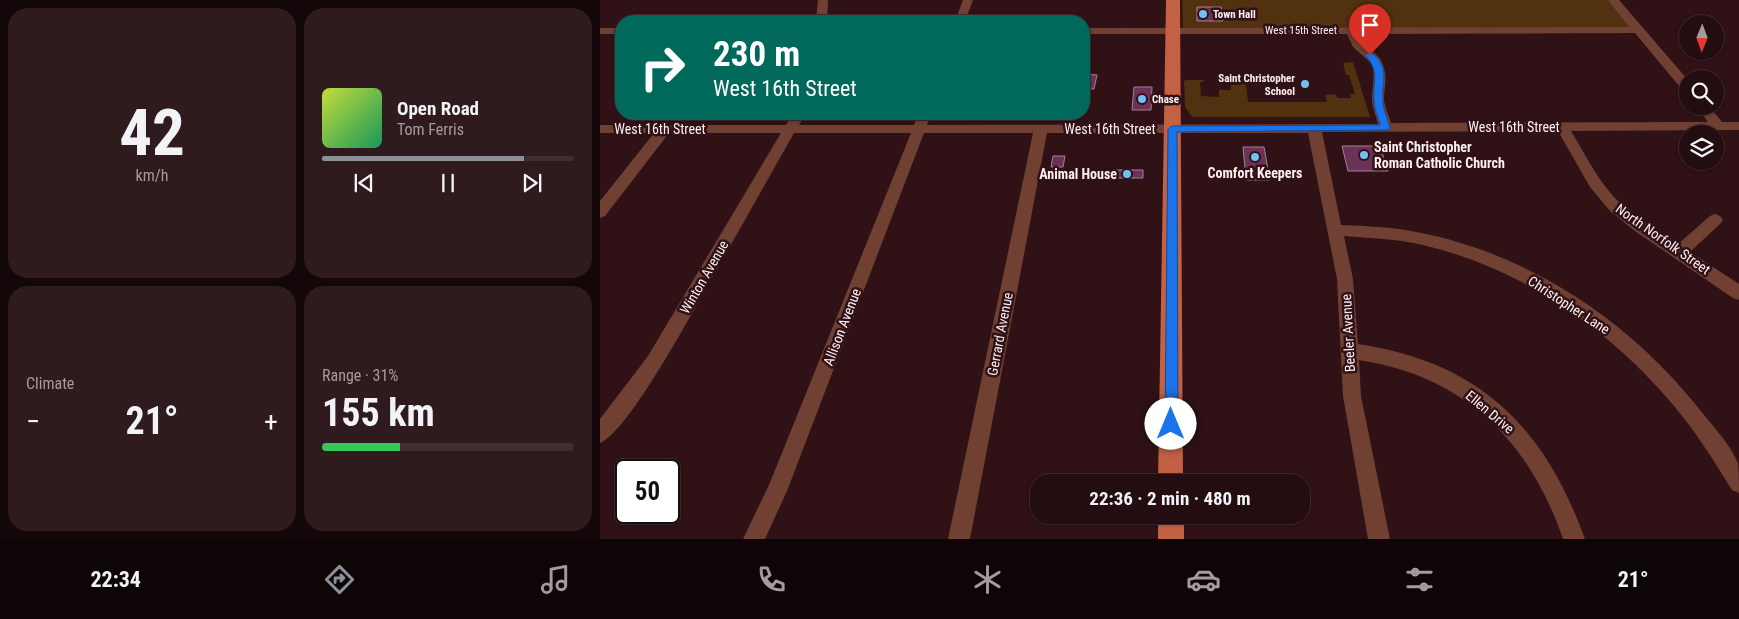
<!DOCTYPE html>
<html lang="en">
<head>
<meta charset="utf-8">
<style>
  :root { --surface:#230d10; --page:#2f1b1e; --text:#f1f3f6; --muted:#a39c9f; --line:#402d30; --accent:#8c9099 }
  body { margin:0; font-family:"Roboto Condensed",sans-serif; background:var(--page); color:var(--text); height:100vh; display:flex; flex-direction:column; font-size:19px; white-space:nowrap }
  * { box-sizing:border-box; margin:0 }
  p { font-size:16px; color:var(--muted) }
  .icon { flex:none; width:28px; height:28px; fill:none; stroke:currentColor; stroke-width:2; stroke-linecap:round; stroke-linejoin:round }
  .map { position:relative; flex:1; overflow:hidden }
  .panel { display:flex; flex-direction:column; gap:8px; padding:8px; background:#130709; width:600px }
  .panel>* { flex:none }
  .banner { position:absolute; left:15px; top:15px; width:475px; height:105px; border-radius:20px; box-shadow:0 1px 4px #0004,0 0 0 1px var(--line); background:#00695c; color:#fff; overflow:hidden }
  .needle { width:32px; rotate:181deg }
  .tools { position:absolute; left:1079px; top:15px; display:grid; gap:10px }
  .tools a { display:grid; place-items:center; width:45px; height:45px; border-radius:50%; background:var(--surface); box-shadow:0 1px 4px #0004,0 0 0 1px var(--line); font-size:25px }
  .speed { position:absolute; left:15px; top:459px; display:flex; gap:10px; font-size:25px; font-weight:700; text-align:center }
  .speed>* { display:grid; place-content:center; width:65px; height:65px; border-radius:50%; background:var(--surface); box-shadow:0 1px 4px #0004,0 0 0 1px var(--line); line-height:1 }
  .speed .limit { border:2px solid #111; border-radius:8px; background:#fff; color:#111 }
  .pin { position:absolute; display:grid; place-items:center; width:42px; height:42px; color:#fff; margin:-51px -21px; border-radius:50% 50% 50% 0; rotate:-45deg; box-shadow:0 0 5px #0007 }
  .pin .icon { rotate:45deg }
  .me { position:absolute; width:55px; margin:-28px; rotate:0deg; stroke-linejoin:round; filter:drop-shadow(0 0 4px #0008) }
  .turn { display:flex; align-items:center; gap:18px; height:105px; padding:0 15px; font-size:22px }
  .turn .icon { width:65px; height:65px; stroke-width:2.5 }
  .turn b { display:block; font-size:35px; line-height:42px }
  .big { font-size:38px; font-weight:700; line-height:1.1 }
  .panel .card { flex:1; display:flex; flex-direction:column; justify-content:center; gap:8px; min-width:0; padding:0 18px; border-radius:20px; background:var(--page) }
  .panel .dial { align-items:center; gap:0 }
  .dial b { font-size:65px; line-height:1 }
  .song { display:flex; align-items:center; gap:15px }
  .cover { width:60px; height:60px; border-radius:8px; background:linear-gradient(135deg,hsl(70 70% 55%),hsl(150 70% 35%)) }
  .played { height:5px; border-radius:2px; background:linear-gradient(90deg,var(--accent) 80%,var(--line) 80%) }
  .keys { display:flex; justify-content:space-around; direction:ltr }
  .heat { display:flex; justify-content:space-between; align-items:center; font-size:28px; direction:ltr }
  .charge { height:8px; border-radius:4px; background:linear-gradient(90deg,#34c759 31%,var(--line) 0) }
  .panel .tiles { flex:1; display:grid; gap:8px; grid-template-columns:repeat(2,1fr) }
  .trip { position:absolute; left:430px; top:474px; width:280px; height:50px; border-radius:20px; background:var(--surface); box-shadow:0 1px 4px #0004,0 0 0 1px var(--line); font-weight:700; line-height:50px; text-align:center }
  .tabs { display:flex; height:80px; justify-content:space-around; align-items:center; background:#0e0506; color:var(--muted) }
  .tabs .icon { width:35px; height:35px }
  .tabs .current { color:var(--accent) }
  .tabs b { font-size:22px; color:var(--text) }
  main { display:flex; flex:1; min-height:0 }
  .map>svg:first-child { display:block }
  .green { fill:#51310f }
  .building { fill:#6c3256; stroke:#a28093 }
  .lines { fill:none; stroke-linecap:round; stroke-linejoin:round }
  .minor { fill:#704032; fill-rule:evenodd }
  .major { fill:#c36144; fill-rule:evenodd }
  .route { fill:#1a73e8; stroke:#114b97 }
  .poi-dot { fill:#70c1f4; stroke:#2f1116; stroke-width:2 }
  .labels { text-anchor:middle; dominant-baseline:central; stroke-width:5; stroke-linejoin:round; paint-order:stroke }
  .far-poi-label { font-size:11px; font-weight:bold; fill:#fdeff1; stroke:#2f1116; text-anchor:start }
  .far-street-label { font-size:11px; fill:#fdeff1; stroke:#2f1116 }
  .street-label { font-size:14px; fill:#fdeff1; stroke:#2f1116 }
  .poi-label { font-size:14px; font-weight:bold; fill:#fdeff1; stroke:#2f1116; text-anchor:start }
</style>
</head>
<body>
<main>
<section class="panel">
<div class="tiles">
<div class="card dial"><b>42</b><p>km/h</p></div>
<div class="card">
<div class="song"><i class="cover"></i><div><b>Open Road</b><p>Tom Ferris</p></div></div>
<div class="played"></div>
<div class="keys"><svg class="icon" aria-label="previous" viewBox="0 0 24 24"><path d="M18 5L8 12l10 7zM5 5v14"/></svg><svg class="icon" aria-label="pause" viewBox="0 0 24 24"><path d="M8 5v14M16 5v14"/></svg><svg class="icon" aria-label="next" viewBox="0 0 24 24"><path d="M6 5l10 7-10 7zM19 5v14"/></svg></div>
</div>
<div class="card"><p>Climate</p>
<div class="heat"><a>−</a><b class="big">21°</b><a>+</a></div>
</div>
<div class="card"><p>Range · 31%</p><b class="big">155 km</b><div class="charge"></div></div>
</div>
</section>
<div class="map">
<svg width="1139" height="539" viewBox="0 0 1139 539">
  <rect width="100%" height="100%" fill="#2f1116"/>
  <!-- green -->
  <path class="green" d="M582 0H1013L1038 30H583Z
    M753 62 770 117H592L585 107 584 81 587 80H605L600 83 601 96 619 97V90H631V85L646 84 648 102H727L725 95 736 94 737 98H751L750 94H755L749 75H746L743 63Z"/>
  <!-- building -->
  <path class="building" d="M597 7H621L623 21H597Z
    M484 74 497 75 494 89H484Z
    M534 87H552L551 110H532Z
    M742 146H780L788 171H748Z
    M643 147H664L670 180H646Z
    M453 156H465L463 167H451Z
    M512 170H543V178H512Z"/>
  <g class="lines">
    <!-- minor -->
    <path class="minor" d="M218 0H228L227 21H216Z
      M363 0H373L365 21H355Z
      M1008 0H1019L1088 80V93L1084 92 1035 33 759 34C764 49 779 52 783 65 788 78 784 87 784 100 785 108 789 116 791 123L1108 122 1096 106H1109L1122 122H1139V130L971 131C986 156 1000 185 1021 204 1039 219 1059 232 1078 244L1110 216 1115 214 1120 216 1123 220 1120 224 1090 252 1139 284V300L1133 298 1035 231 1010 211 990 187 958 131 722 132 741 225C768 226 795 227 821 233 928 254 1028 320 1096 405 1110 423 1129 442 1138 463 1139 471 1139 485 1139 493L1132 490C1114 461 1096 432 1074 406 1010 329 921 268 823 245 797 239 770 238 744 236L753 279 758 344C879 362 944 426 985 539H963C929 440 864 376 759 360L761 396 790 539H768L743 396 737 279 708 133H447L370 539H348L433 133H324L187 491 165 539H143L169 485 311 133H194C168 179 142 226 115 272 97 304 29 432 0 443V419L48 356 181 133H69L5 216 0 218V201L54 133H0V125H186L193 114H206L199 125H314L319 114H331L327 125 778 124C776 116 772 107 772 99 772 86 776 76 771 63L753 47 747 34H484V28L1029 27Z
      M0 28H21V34H0Z"/>
    <!-- major -->
    <path class="major" d="M566 0H580L583 482H558Z
      M558 515H584V539H558Z"/>
  </g>
  <!-- route -->
  <path class="route" d="M767 53H772C791 69 781 81 783 101 783 110 788 119 790 128L789 130 577 132 578 424 576 429 571 431 567 429 565 424 568 129 572 126 780 125C778 117 774 109 774 101 772 80 781 73 765 55Z"/>
  <!-- markers -->
  <g class="poi-dot">
    <circle cx="603" cy="14" r="5"/>
    <circle cx="705" cy="84" r="5"/>
    <circle cx="542" cy="99" r="5"/>
    <circle cx="764" cy="155" r="5"/>
    <circle cx="655" cy="157" r="5"/>
    <circle cx="527" cy="174" r="5"/>
  </g>
  <g class="labels">
    <!-- far-poi labels -->
    <g class="far-poi-label">
      <text x="613" y="14">Town Hall</text>
      <text x="695" y="78" text-anchor="end">Saint Christopher<tspan x="695" dy="13">School</tspan></text>
      <text x="552" y="99">Chase</text>
    </g>
    <!-- far-street labels -->
    <g class="far-street-label">
      <text x="701" y="30">West 15th Street</text>
    </g>
    <!-- street labels -->
    <g class="street-label">
      <text x="914" y="127">West 16th Street</text>
      <text x="60" y="129">West 16th Street</text>
      <text x="510" y="129">West 16th Street</text>
      <text transform="translate(1063 239) rotate(35)">North Norfolk Street</text>
      <text transform="translate(104 277) rotate(-60)">Winton Avenue</text>
      <text transform="translate(969 305) rotate(33)">Christopher Lane</text>
      <text transform="translate(242 327) rotate(-69)">Allison Avenue</text>
      <text transform="translate(748 333) rotate(-93)">Beeler Avenue</text>
      <text transform="translate(400 334) rotate(-79)">Gerrard Avenue</text>
      <text transform="translate(890 412) rotate(40)">Ellen Drive</text>
    </g>
    <!-- poi labels -->
    <g class="poi-label">
      <text x="774" y="147">Saint Christopher<tspan x="774" dy="16">Roman Catholic Church</tspan></text>
      <text x="655" y="173" text-anchor="middle">Comfort Keepers</text>
      <text x="517" y="174" text-anchor="end">Animal House</text>
    </g>
  </g>
</svg>
<div class="tools">
<a><svg class="needle" viewBox="-14 -14 28 28"><path d="M0-13l5 13h-10z" fill="#e53935"/><path d="M0 13l5-13h-10z" fill="#a39c9f"/></svg></a>
<a><svg class="icon" aria-label="search" viewBox="0 0 24 24"><circle cx="10" cy="10" r="6"/><path d="M15 15l6 6"/></svg></a>
<a><svg class="icon" aria-label="layers" viewBox="0 0 24 24"><path d="M12 4l9 5-9 5-9-5zM3 14l9 5 9-5"/></svg></a>
</div>
<div class="speed"><div class="limit">50</div></div>
<div class="pin" style="left:770px;top:55px;background:#d93025"><svg class="icon" aria-label="arrive" viewBox="0 0 24 24"><path d="M6 21V4h12l-3 4 3 4H6"/></svg></div>
<svg class="me" style="left:571px;top:424px" viewBox="-20 -20 40 40"><circle r="19" fill="#fff"/><path d="M0-13L10 11 0 6-10 11z" fill="#1a73e8"/></svg>
<div class="trip">22:36 · 2 min · 480 m</div>
<div class="banner">
<div class="turn"><svg class="icon" aria-label="right" viewBox="0 0 24 24"><path d="M7 20v-9h11M14 6l5 5-5 5"/></svg><div><b>230 m</b>West 16th Street</div></div>
</div>
</div>
</main>
<nav class="tabs">
<b>22:34</b>
<svg class="icon current" aria-label="directions" viewBox="0 0 24 24"><path d="M12 3l9 9-9 9-9-9zM9 14v-3h6M13 9l2 2-2 2"/></svg>
<svg class="icon" aria-label="music" viewBox="0 0 24 24"><path d="M9 18V5l10-2v13"/><circle cx="6" cy="18" r="3"/><circle cx="16" cy="16" r="3"/></svg>
<svg class="icon" aria-label="phone" viewBox="0 0 24 24"><path d="M5 4h4l2 5-3 2q2 4 5 5l2-3 5 2v4C11 20 4 13 5 4z"/></svg>
<svg class="icon" aria-label="climate" viewBox="0 0 24 24"><path d="M12 3v18M4 7l16 10M4 17L20 7"/></svg>
<svg class="icon" aria-label="car" viewBox="0 0 24 24"><path d="M5 17H2v-5l4-1 3-4h7l3 4 3 1v5h-3M9 17h6M6 11h13"/><circle cx="7" cy="17" r="2"/><circle cx="17" cy="17" r="2"/></svg>
<svg class="icon" aria-label="filters" viewBox="0 0 24 24"><path d="M4 7h16M4 17h16"/><circle cx="9" cy="7" r="2"/><circle cx="15" cy="17" r="2"/></svg>
<b>21°</b>
</nav>
</body>
</html>
